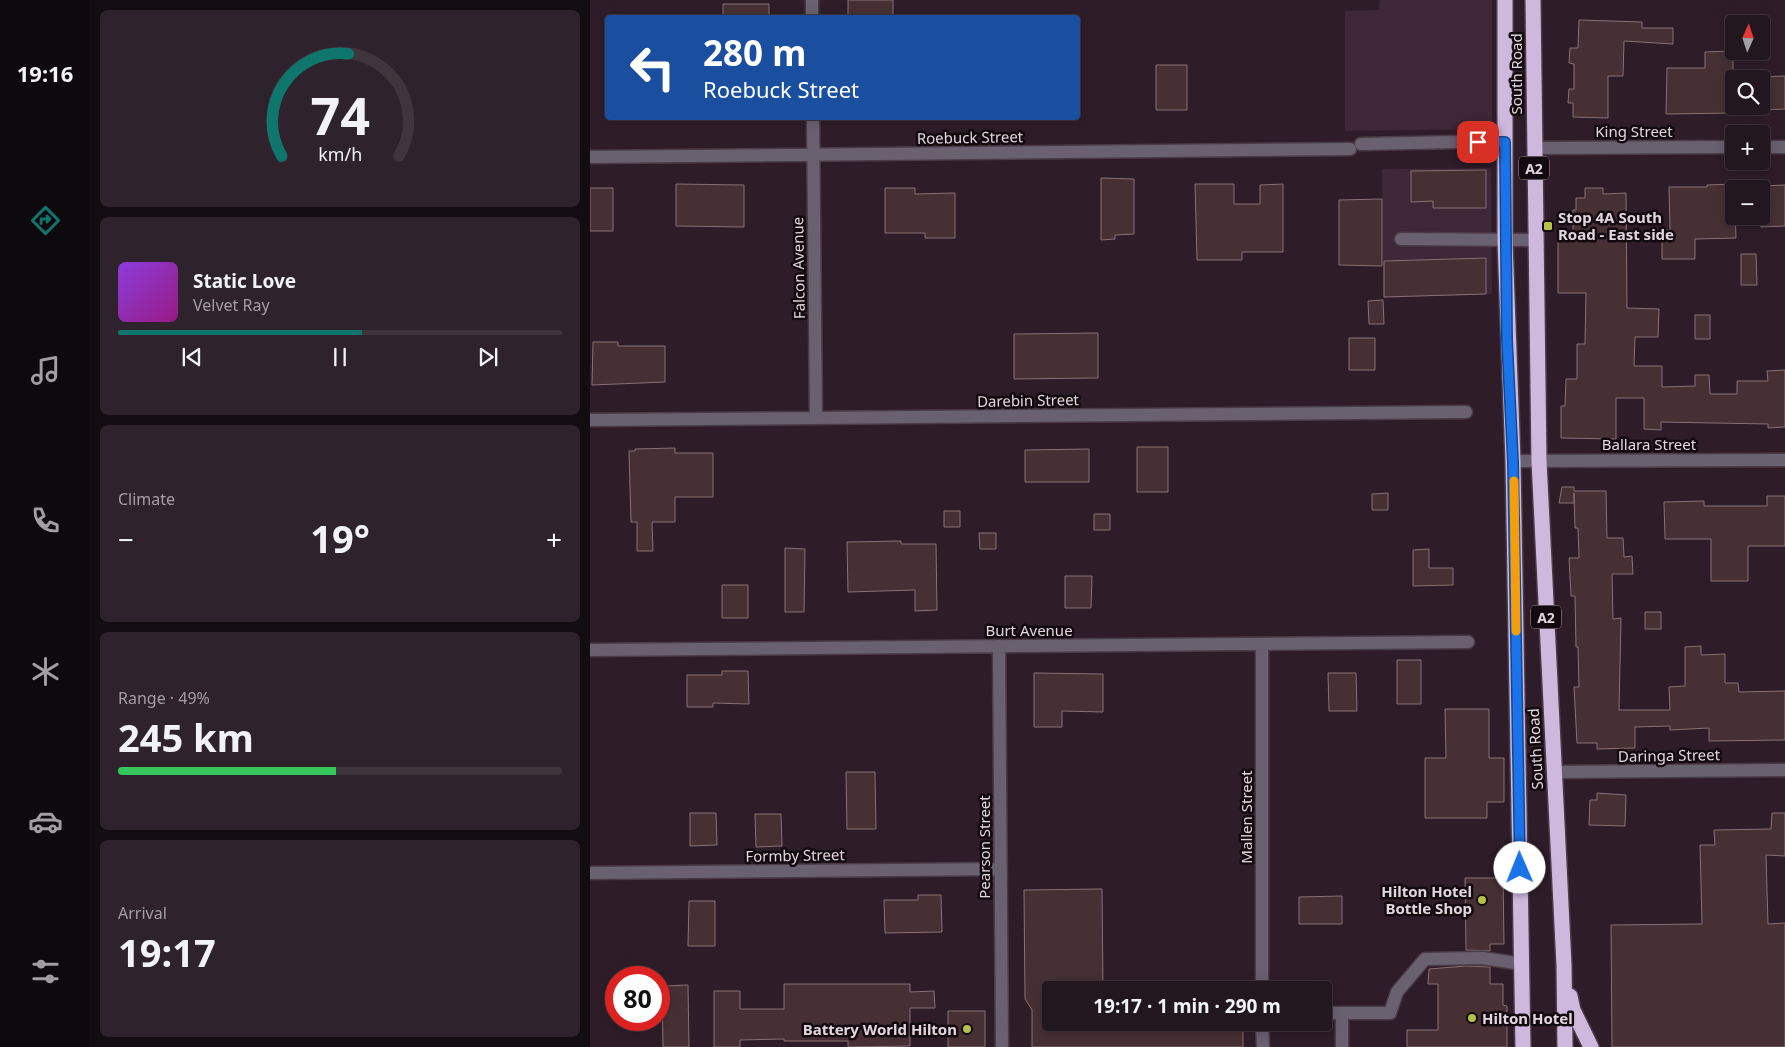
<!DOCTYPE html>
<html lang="en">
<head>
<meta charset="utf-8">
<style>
  :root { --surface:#22161f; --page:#2e232c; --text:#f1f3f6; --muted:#a29fa4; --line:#3f353d; --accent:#0f766e }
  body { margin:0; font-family:"Noto Sans",sans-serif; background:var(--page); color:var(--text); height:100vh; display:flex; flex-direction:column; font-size:19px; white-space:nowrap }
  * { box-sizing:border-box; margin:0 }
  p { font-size:16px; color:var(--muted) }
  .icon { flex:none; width:28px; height:28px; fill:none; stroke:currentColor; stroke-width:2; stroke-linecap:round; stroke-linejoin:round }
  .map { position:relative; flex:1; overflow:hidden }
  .sheet { display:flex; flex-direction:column; gap:10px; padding:10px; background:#130c11; width:500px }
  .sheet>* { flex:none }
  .banner { position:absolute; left:15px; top:15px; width:475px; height:105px; border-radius:5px; box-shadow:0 2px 12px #0003,0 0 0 1px var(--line); background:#1a4fa0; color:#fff; overflow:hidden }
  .needle { width:32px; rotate:3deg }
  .tools { position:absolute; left:1135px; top:15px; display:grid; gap:10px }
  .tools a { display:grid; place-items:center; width:45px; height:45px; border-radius:5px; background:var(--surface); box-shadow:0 2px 12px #0003,0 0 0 1px var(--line); font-size:25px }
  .speed { position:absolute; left:15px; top:966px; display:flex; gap:10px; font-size:25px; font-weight:700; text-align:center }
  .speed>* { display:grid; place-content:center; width:65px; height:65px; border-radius:50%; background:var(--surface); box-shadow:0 2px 12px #0003,0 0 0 1px var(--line); line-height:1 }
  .speed .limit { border:8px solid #d22; background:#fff; color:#111 }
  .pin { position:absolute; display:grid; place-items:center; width:42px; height:42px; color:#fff; margin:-21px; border-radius:10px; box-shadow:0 2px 8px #0006 }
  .me { position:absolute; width:55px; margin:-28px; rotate:359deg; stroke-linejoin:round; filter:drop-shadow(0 0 4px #0008) }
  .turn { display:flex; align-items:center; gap:18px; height:105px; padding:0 15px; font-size:22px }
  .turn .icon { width:65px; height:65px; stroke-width:2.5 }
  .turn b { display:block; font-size:35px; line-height:42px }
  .big { font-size:38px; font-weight:700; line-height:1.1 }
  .sheet .tile { flex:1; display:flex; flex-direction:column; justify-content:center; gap:8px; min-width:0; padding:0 18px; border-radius:8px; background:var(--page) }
  .sheet .dial { align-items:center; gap:0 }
  .dial svg { height:130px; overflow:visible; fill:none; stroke:var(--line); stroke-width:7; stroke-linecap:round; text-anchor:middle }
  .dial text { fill:var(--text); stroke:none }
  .song { display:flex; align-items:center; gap:15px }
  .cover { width:60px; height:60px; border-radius:8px; background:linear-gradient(135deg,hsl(270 70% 55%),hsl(310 70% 35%)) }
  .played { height:5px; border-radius:2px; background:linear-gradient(90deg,var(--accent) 55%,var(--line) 55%) }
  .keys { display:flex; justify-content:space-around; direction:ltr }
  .heat { display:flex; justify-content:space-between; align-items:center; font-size:28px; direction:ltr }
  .charge { height:8px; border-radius:4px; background:linear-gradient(90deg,#34c759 49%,var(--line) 0) }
  .trip { position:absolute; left:452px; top:981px; width:290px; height:50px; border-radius:5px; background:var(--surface); box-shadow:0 2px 12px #0003,0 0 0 1px var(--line); font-weight:700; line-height:50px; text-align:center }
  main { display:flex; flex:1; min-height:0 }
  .menu { display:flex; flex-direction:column; width:90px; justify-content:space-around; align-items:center; background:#0e090c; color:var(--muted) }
  .menu .icon { width:35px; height:35px }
  .menu .on { color:var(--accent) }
  .menu b { font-size:22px; color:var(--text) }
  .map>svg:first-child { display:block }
  .built { fill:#3e2736 }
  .building { fill:#463034; stroke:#897074 }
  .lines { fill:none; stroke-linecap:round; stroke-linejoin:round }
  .minor-casing { stroke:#4b3b46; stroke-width:15 }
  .highway-casing { stroke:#4b3b46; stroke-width:18 }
  .minor { stroke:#6a6170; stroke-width:12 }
  .highway { stroke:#cfb8dd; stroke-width:15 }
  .route-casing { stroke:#114b97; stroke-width:12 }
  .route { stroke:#1a73e8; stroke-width:9 }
  .slow { stroke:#f59e0b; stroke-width:9 }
  .poi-dot { fill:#b5c249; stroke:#120a0f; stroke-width:2 }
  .labels { text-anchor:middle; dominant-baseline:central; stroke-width:5; stroke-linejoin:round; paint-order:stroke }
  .shield { fill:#120a0f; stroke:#a499a0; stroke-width:1 }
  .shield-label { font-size:14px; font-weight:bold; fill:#e2d6de }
  .street-label { font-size:15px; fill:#e2d6de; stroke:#120a0f }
  .poi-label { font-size:15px; font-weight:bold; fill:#e2d6de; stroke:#120a0f; text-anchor:start }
</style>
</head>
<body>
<main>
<nav class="menu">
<b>19:16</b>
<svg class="icon on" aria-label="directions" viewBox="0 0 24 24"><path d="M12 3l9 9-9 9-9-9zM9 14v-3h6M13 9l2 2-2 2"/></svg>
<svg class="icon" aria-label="music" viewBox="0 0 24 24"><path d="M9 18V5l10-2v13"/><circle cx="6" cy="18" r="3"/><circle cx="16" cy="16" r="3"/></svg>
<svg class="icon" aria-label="phone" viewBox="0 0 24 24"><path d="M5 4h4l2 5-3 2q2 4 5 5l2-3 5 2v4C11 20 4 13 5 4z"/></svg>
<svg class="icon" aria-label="climate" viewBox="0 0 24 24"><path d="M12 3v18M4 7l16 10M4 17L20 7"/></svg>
<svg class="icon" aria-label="car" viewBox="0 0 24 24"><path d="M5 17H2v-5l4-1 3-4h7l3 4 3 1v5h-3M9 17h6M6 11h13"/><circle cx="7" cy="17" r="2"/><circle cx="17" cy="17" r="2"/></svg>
<svg class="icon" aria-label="filters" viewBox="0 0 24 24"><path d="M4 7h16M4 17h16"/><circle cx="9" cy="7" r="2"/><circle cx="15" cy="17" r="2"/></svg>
</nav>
<section class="sheet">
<div class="tile dial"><svg viewBox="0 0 100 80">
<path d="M14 69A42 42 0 1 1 86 69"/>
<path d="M14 69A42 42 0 0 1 55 6" stroke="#0f766e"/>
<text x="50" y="56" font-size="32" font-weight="700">74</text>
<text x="50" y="72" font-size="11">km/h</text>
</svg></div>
<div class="tile">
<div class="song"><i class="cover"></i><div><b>Static Love</b><p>Velvet Ray</p></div></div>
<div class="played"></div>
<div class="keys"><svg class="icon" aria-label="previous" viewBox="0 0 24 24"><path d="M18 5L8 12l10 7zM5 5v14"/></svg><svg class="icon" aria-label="pause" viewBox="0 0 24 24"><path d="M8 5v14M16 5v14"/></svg><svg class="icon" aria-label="next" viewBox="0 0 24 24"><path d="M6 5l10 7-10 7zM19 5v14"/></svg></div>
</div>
<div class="tile"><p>Climate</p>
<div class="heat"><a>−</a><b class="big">19°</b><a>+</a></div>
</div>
<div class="tile"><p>Range · 49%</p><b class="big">245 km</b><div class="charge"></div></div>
<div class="tile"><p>Arrival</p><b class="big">19:17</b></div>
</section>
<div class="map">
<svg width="1195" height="1047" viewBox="0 0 1195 1047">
  <rect width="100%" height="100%" fill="#2e1d29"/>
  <!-- built -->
  <path class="built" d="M790 0H902V129L755 131V11L789 10Z
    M901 168 902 294 793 298 792 169Z"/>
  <!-- building -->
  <path class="building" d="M258 0H303V18H258Z
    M133 4H179V18H133Z
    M989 20 1052 22V28H1083V44L1034 41 1033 76H1018V118L983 117V103H978L979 89H984V64L979 63 980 48H988Z
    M1143 51V113L1076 114 1077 68H1115V52Z
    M566 65H597V110H566Z
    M1195 76V109L1171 110V77Z
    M896 170V208H843V201L821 202V171Z
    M511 178 544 179V234L525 235V239L511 240Z
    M86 184 154 185V227L86 226Z
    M605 184H644V204H670V185L693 184V252H652V260H607Z
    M1144 184 1146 238 1105 239V259H1072V230H1080L1079 187H1117V185Z
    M1195 185V226L1171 227V186Z
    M0 188H23V231H0Z
    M295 188H325V194L365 193V238H335V233H295Z
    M995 188H1013V194L1036 193 1037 308 1069 309 1068 337H1045L1044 366H1072V387L1105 386V375H1119L1120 394H1147V381H1178L1177 371 1195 370V427L1178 428V424L1071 422V430L1054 429V398H1026V439L971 438V406H975L976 379H987V344H995L996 293H968V239H983V210H986V198H995Z
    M792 199V266L749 265V200Z
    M1151 254H1166L1167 285H1151Z
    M896 258V294L794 297V261Z
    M793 300 794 324H779L778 301Z
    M1105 315H1120V339H1105Z
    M508 333V378L424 379V334Z
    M759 338H785V370H759Z
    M3 342H28V346H75V382L2 385Z
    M547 447H578V492H547Z
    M85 448V453H123V497H85V522H62L63 551H47V522H41L39 451H45V449Z
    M499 449V482H435V450Z
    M972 487H984V491H1016L1017 538H1033L1034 557 1042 556 1043 574H1022L1023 619 1031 618 1029 710H1080L1079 687 1095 686V647L1111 646V655L1135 654V683H1148L1149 692 1195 691V740L1119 741V728L1080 730V726L1045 727V748L1007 749V743H987L984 687H989L988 647H986L985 596H981L979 558H989L988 528H985L984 493V503H969Z
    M798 493V510H782V494Z
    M1177 496H1195V546H1158V581H1121V539H1075L1074 502 1114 501V506H1177Z
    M354 511H370V527H354Z
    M504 514H520V530H504Z
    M389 533H406V549H390Z
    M311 541V544H346L347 610 325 611V590L258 592 257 542Z
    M195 548 215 549 214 612H195Z
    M839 549V568H863V585L823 586V550Z
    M475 576H502L501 608H475Z
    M132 585H158V618H132Z
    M1055 612H1071V629H1055Z
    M807 660H831V704H807Z
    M132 671H158L159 704 123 703V707H97V675H132Z
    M444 673 513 674V712L472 711V727H444Z
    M738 673H766L767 711H739Z
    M855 709H899V758H914V802H897V818H835V758H856Z
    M256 772H285L286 829H257Z
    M1007 793 1036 795 1035 826 999 825 1000 800H1007Z
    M100 813H126L127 845 100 846Z
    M1182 813H1195V856L1176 855 1178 924 1195 923V1047H1022L1021 925 1112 924 1110 845H1125L1124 830 1181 829Z
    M165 814H191L192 846 166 847Z
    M875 878H913L914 944H900V951L876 950Z
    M512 889 513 990H461V1022H513V1026L568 1025V1022H653V1047H442V1010L435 999 434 890Z
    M328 895H351L352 932 295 933 294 900H328Z
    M752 896V924H709V897Z
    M99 901H125V946H98Z
    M876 966 900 967V984H913V1005L917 1006V1047H817V1030H848V984H838L839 969Z
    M194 984H320V992L344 991 345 1008H320V1046L258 1047V1041H194V1039L150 1040V1047H124V991H150V1009H194Z
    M98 985 99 1047H73L72 986Z
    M358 1011H395V1047H358Z"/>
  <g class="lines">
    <defs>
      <path id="minor" d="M222 0V18
        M223 118 226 418
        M771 144 915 141
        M1171 147H1195
        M944 148 1144 147
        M0 157 760 149
        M811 239 945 240
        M0 420 876 412
        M923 461 1195 460
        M672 644V990
        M409 646 412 1047
        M0 650 878 642
        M964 772 1195 770
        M0 873 410 869
        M734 1013H800L807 992 835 959 892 958 932 964
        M752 1013V1047
        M672 1022 673 1047"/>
      <path id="highway" d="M915 0V241L923 461 933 1047
        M943 0 949 461 974 965 975 1047
        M980 996 983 1010 1001 1047"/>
    </defs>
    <!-- minor casing -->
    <use href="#minor" class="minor-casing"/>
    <!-- highway casing -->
    <use href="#highway" class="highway-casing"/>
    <!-- minor -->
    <use href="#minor" class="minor"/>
    <!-- highway -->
    <use href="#highway" class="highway"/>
  </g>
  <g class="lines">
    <defs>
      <path id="route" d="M888 142H915L917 340 923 462 930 868"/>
    </defs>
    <!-- route casing -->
    <use href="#route" class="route-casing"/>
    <!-- route -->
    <use href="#route" class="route"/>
    <!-- slow -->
    <path class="slow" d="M924 481 926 631"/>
  </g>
  <!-- markers -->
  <g class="poi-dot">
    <rect x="953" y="221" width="10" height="10" rx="2.5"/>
    <circle cx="892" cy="900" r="5"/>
    <circle cx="882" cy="1018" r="5"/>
    <circle cx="377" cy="1029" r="5"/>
  </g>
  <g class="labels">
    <!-- shield labels -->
    <g class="shield">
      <rect x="929" y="156.5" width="30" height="23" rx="4"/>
      <rect x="941" y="605.5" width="30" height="23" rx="4"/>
    </g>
    <g class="shield-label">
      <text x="944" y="168">A2</text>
      <text x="956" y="617">A2</text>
    </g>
    <!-- street labels -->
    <g class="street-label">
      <text transform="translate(926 74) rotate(-90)">South Road</text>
      <text x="1044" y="131">King Street</text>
      <text transform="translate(380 137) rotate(-1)">Roebuck Street</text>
      <text transform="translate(208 268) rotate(-91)">Falcon Avenue</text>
      <text transform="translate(438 400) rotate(-1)">Darebin Street</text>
      <text x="1059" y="444">Ballara Street</text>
      <text x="439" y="630">Burt Avenue</text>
      <text transform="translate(945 749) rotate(-93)">South Road</text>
      <text transform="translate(1079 755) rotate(-1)">Daringa Street</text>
      <text transform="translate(656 817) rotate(-90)">Mallen Street</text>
      <text transform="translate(394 847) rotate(-90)">Pearson Street</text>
      <text transform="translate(205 855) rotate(-1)">Formby Street</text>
    </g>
    <!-- poi labels -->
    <g class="poi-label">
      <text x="968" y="217">Stop 4A South<tspan x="968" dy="17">Road - East side</tspan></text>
      <text x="882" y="891" text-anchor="end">Hilton Hotel<tspan x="882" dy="17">Bottle Shop</tspan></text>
      <text x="892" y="1018">Hilton Hotel</text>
      <text x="367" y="1029" text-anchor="end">Battery World Hilton</text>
    </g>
  </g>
</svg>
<div class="tools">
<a><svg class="needle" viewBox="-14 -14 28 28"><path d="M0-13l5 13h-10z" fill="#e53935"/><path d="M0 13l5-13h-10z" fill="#a29fa4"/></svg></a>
<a><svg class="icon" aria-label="search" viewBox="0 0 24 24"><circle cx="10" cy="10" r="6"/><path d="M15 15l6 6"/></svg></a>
<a>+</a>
<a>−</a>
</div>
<div class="speed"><div class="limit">80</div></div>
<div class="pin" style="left:888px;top:142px;background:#d93025"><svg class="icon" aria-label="arrive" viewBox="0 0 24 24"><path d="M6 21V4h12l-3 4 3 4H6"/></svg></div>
<svg class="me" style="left:930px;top:868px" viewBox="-20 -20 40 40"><circle r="19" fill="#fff"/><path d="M0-13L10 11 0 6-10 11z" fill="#1a73e8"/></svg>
<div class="trip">19:17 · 1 min · 290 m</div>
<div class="banner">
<div class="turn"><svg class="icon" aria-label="left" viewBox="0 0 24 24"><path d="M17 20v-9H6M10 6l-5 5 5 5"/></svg><div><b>280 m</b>Roebuck Street</div></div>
</div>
</div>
</main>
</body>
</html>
